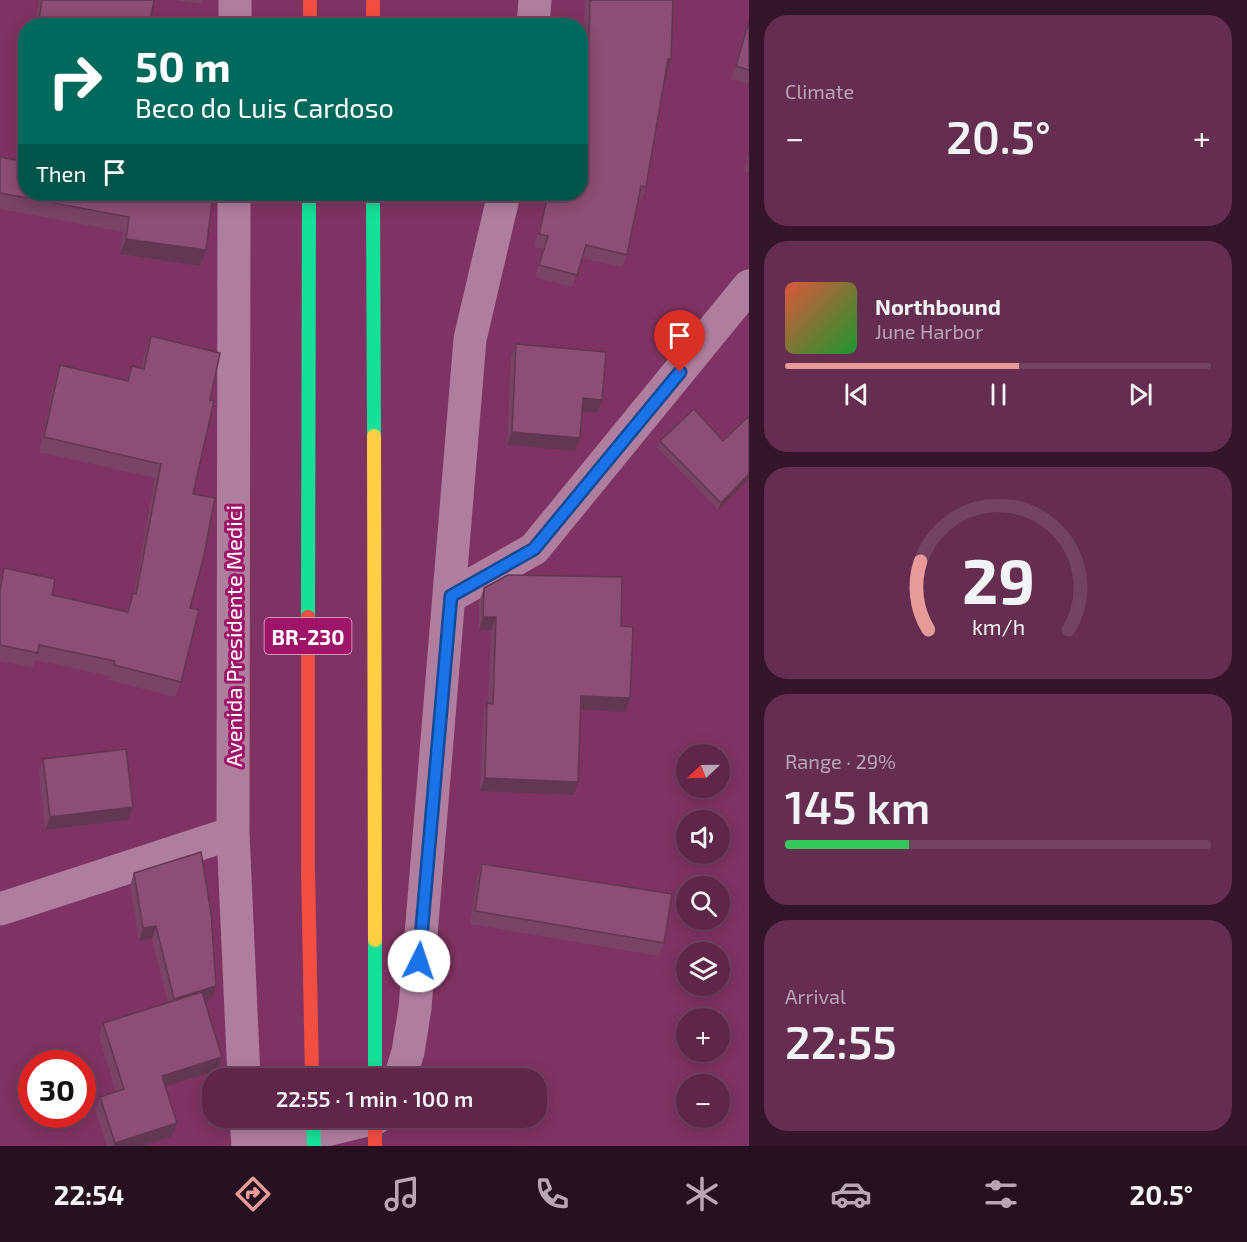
<!DOCTYPE html>
<html lang="en">
<head>
<meta charset="utf-8">
<style>
  :root { --surface:#5f264a; --page:#652e51; --text:#f1f3f6; --muted:#baa5b5; --line:#734362; --accent:#e69b98 }
  body { margin:0; font-family:"Exo 2",sans-serif; background:var(--page); color:var(--text); height:100vh; display:flex; flex-direction:column; font-size:22px; white-space:nowrap }
  * { box-sizing:border-box; margin:0 }
  p { font-size:20px; color:var(--muted) }
  .icon { flex:none; width:33px; height:33px; fill:none; stroke:currentColor; stroke-width:2; stroke-linecap:round; stroke-linejoin:round }
  .map { position:relative; flex:1; overflow:hidden }
  .panel { display:flex; flex-direction:column; gap:15px; padding:15px; background:#341529; width:498px }
  .panel>* { flex:none }
  .guide { position:absolute; left:18px; top:18px; width:570px; height:183px; border-radius:24px; box-shadow:0 3px 15px #0003,0 0 0 2px var(--line); background:#00695c; color:#fff; overflow:hidden }
  .needle { width:39px; rotate:248deg }
  .tools { position:absolute; left:676px; top:744px; display:grid; gap:12px }
  .tools a { display:grid; place-items:center; width:54px; height:54px; border-radius:50%; background:var(--surface); box-shadow:0 3px 15px #0003,0 0 0 2px var(--line); font-size:30px }
  .speed { position:absolute; left:18px; top:1050px; display:flex; gap:12px; font-size:30px; font-weight:700; text-align:center }
  .speed>* { display:grid; place-content:center; width:78px; height:78px; border-radius:50%; background:var(--surface); box-shadow:0 3px 15px #0003,0 0 0 2px var(--line); line-height:1 }
  .speed .limit { border:9px solid #d22; background:#fff; color:#111 }
  .pin { position:absolute; display:grid; place-items:center; width:51px; height:51px; color:#fff; margin:-62px -26px; border-radius:50% 50% 50% 0; rotate:-45deg; box-shadow:0 0 6px #0007 }
  .pin .icon { rotate:45deg }
  .me { position:absolute; width:66px; margin:-33px; rotate:4deg; stroke-linejoin:round; filter:drop-shadow(0 0 4px #0008) }
  .turn { display:flex; align-items:center; gap:21px; height:126px; padding:0 18px; font-size:27px }
  .turn .icon { width:78px; height:78px; stroke-width:2.5 }
  .turn b { display:block; font-size:42px; line-height:51px }
  .then { display:flex; align-items:center; height:57px; padding:0 18px; background:#0003; gap:12px; font-size:22px }
  .big { font-size:45px; font-weight:600; line-height:1.1 }
  .panel .widget { flex:1; display:flex; flex-direction:column; justify-content:center; gap:9px; min-width:0; padding:0 21px; border-radius:24px; background:var(--page) }
  .panel .dial { align-items:center; gap:0 }
  .dial svg { height:156px; overflow:visible; fill:none; stroke:var(--line); stroke-width:7; stroke-linecap:round; text-anchor:middle }
  .dial text { fill:var(--text); stroke:none }
  .song { display:flex; align-items:center; gap:18px }
  .cover { width:72px; height:72px; border-radius:9px; background:linear-gradient(135deg,hsl(10 70% 55%),hsl(130 70% 35%)) }
  .played { height:6px; border-radius:3px; background:linear-gradient(90deg,var(--accent) 55%,var(--line) 55%) }
  .keys { display:flex; justify-content:space-around; direction:ltr }
  .heat { display:flex; justify-content:space-between; align-items:center; font-size:33px; direction:ltr }
  .charge { height:9px; border-radius:4px; background:linear-gradient(90deg,#34c759 29%,var(--line) 0) }
  .trip { position:absolute; left:202px; top:1068px; width:345px; height:60px; border-radius:24px; background:var(--surface); box-shadow:0 3px 15px #0003,0 0 0 2px var(--line); font-weight:600; line-height:60px; text-align:center }
  .dock { display:flex; height:96px; justify-content:space-around; align-items:center; background:#260f1e; color:var(--muted) }
  .dock .icon { width:42px; height:42px }
  .dock .on { color:var(--accent) }
  .dock b { font-size:27px; color:var(--text) }
  main { display:flex; flex:1; min-height:0 }
  .map>svg:first-child { display:block }
  .lines { fill:none; stroke-linecap:round; stroke-linejoin:round }
  .street { stroke:#af7e9e; stroke-width:33 }
  .fast { stroke:#16e098; stroke-width:14 }
  .slow { stroke:#ffcf43; stroke-width:14 }
  .jam { stroke:#f24e42; stroke-width:14 }
  .wall { fill:#784364 }
  .shaded-wall { fill:#623751 }
  .building { fill:#8c4e74; stroke:#623751; stroke-width:1.5 }
  .route-casing { stroke:#114b97; stroke-width:15 }
  .route { stroke:#1a73e8; stroke-width:10 }
  .labels { text-anchor:middle; dominant-baseline:central; stroke-width:6; stroke-linejoin:round; paint-order:stroke }
  .shield { fill:#9f1369; stroke:#e2b8d2; stroke-width:1.5 }
  .shield-label { font-size:21px; font-weight:bold; fill:#fff }
  .street-label { font-size:22px; fill:#fff; stroke:#9f1369 }
</style>
</head>
<body>
<main>
<div class="map">
<svg width="749" height="1146" viewBox="0 0 749 1146">
  <rect width="100%" height="100%" fill="#7f3362"/>
  <g class="lines">
    <!-- street -->
    <path class="street" d="M235 26V0
      M533 26 535 0
      M234 194 233 833 244 1078
      M451 596 534 549 749 286
      M0 909 233 833
      M400 1078 408 1052 415 1008 470 339 504 194
      M246 1118 248 1146
      M259 1146 376 1118"/>
    <!-- fast -->
    <path class="fast" d="M373 194 374 436
      M308 617 309 194
      M375 940V1078
      M313 1118 314 1146"/>
    <!-- slow -->
    <path class="slow" d="M374 436 375 940"/>
    <!-- jam -->
    <path class="jam" d="M310 0V26
      M373 0V26
      M308 617V867L312 1078
      M375 1118V1146"/>
  </g>
  <!-- wall -->
  <path class="wall" d="M39 0H154L149 26H35Z
    M174 0H203L201 4Z
    M585 0H673L667 72H665L646 187 642 200 638 199 627 255 622 267 582 258 572 287 535 277 543 249 534 247 548 194H580V102L583 89Z
    M749 19V84L731 79Z
    M749 152V173L744 171Z
    M0 157 26 194H213L206 250 200 266 120 254 123 232 0 209Z
    M151 336 210 400 193 494 190 608 181 682 175 697 108 680 109 676 35 660 32 668 0 661V581L4 568 52 595 126 612 133 593H134L155 478 39 452 55 380 60 365 126 381 132 366 141 368 145 351Z
    M516 344 602 400 597 413 582 411 580 438 575 451 507 445 511 357Z
    M660 441H723L749 479 718 510 657 448Z
    M484 588 621 626 625 712 581 709 574 795 480 791 483 717 487 703H488L491 631 479 630V602Z
    M43 759 133 807 128 820 45 830 39 772Z
    M482 864 664 943 659 956 470 924 477 877Z
    M134 873 211 999 205 1001 222 1057 218 1070 165 1086 172 1136 142 1146H107L95 1110 100 1097 116 1092 99 1036 103 1023 168 1003 152 939 139 941 130 886Z"/>
  <!-- shaded-wall -->
  <path class="shaded-wall" d="M668 59H671L667 72H663Z
    M126 239 206 250 200 266 120 254Z
    M583 398 602 400 597 413 579 411Z
    M512 432 580 438 575 451 507 445Z
    M749 474V479L718 510 721 503Z
    M483 617H496L491 631 479 630Z
    M581 696 630 698 625 712 576 709Z
    M485 778 578 782 574 795 480 791Z
    M133 807 128 820 45 830 50 817Z
    M156 926 152 939 139 941 143 928Z
    M216 986 211 999 170 1012 174 999Z
    M222 1057 218 1070 157 1089 162 1076Z
    M177 1123 172 1136 142 1146H114L115 1143Z"/>
  <!-- building -->
  <path class="building" d="M42 0H154L149 26H38Z
    M590 0H673L671 59H668L646 187 641 186 627 255 586 245 577 275 539 265 548 236 539 234 548 194H580V111L588 76Z
    M749 21V70L736 66Z
    M0 157 26 162V194H213L206 250 126 239 129 217 0 193Z
    M151 336 220 353 210 400 214 401 193 494 215 498 203 560 190 608 199 610 181 682 114 665 115 661 39 645 38 653 0 645V591L4 568 55 579 52 595 128 612 133 593 136 594 161 464 44 437 60 365 128 381 132 366 144 369Z
    M516 344 606 352 602 400 583 398 580 438 512 432Z
    M694 409 723 441 749 416V474L721 503 660 441Z
    M508 575 622 577 621 626 633 627 630 698 581 696 578 782 485 778 487 703 493 704 496 617H483L484 588Z
    M126 749 133 807 50 817 43 759Z
    M201 852 211 913 216 986 174 999 156 926 143 928 134 873Z
    M482 864 672 894 664 943 475 911Z
    M202 992 222 1057 162 1076 177 1123 115 1143 100 1097 124 1089 103 1023Z"/>
  <g class="lines">
    <defs>
      <path id="route" d="M419 961 451 596 534 549 680 372"/>
    </defs>
    <!-- route casing -->
    <use href="#route" class="route-casing"/>
    <!-- route -->
    <use href="#route" class="route"/>
  </g>
  <g class="labels">
    <!-- shield labels -->
    <rect class="shield" x="264.5" y="618" width="87" height="36" rx="4.5"/>
    <g class="shield-label">
      <text x="308" y="636">BR-230</text>
    </g>
    <!-- street labels -->
    <g class="street-label">
      <text transform="translate(233 636) rotate(-90)">Avenida Presidente Medici</text>
    </g>
  </g>
</svg>
<div class="tools">
<a><svg class="needle" viewBox="-14 -14 28 28"><path d="M0-13l5 13h-10z" fill="#e53935"/><path d="M0 13l5-13h-10z" fill="#baa5b5"/></svg></a>
<a><svg class="icon" aria-label="sound" viewBox="0 0 24 24"><path d="M4 9h4l5-4v14l-5-4H4zM17 9q2 3 0 6"/></svg></a>
<a><svg class="icon" aria-label="search" viewBox="0 0 24 24"><circle cx="10" cy="10" r="6"/><path d="M15 15l6 6"/></svg></a>
<a><svg class="icon" aria-label="layers" viewBox="0 0 24 24"><path d="M12 4l9 5-9 5-9-5zM3 14l9 5 9-5"/></svg></a>
<a>+</a>
<a>−</a>
</div>
<div class="speed"><div class="limit">30</div></div>
<div class="pin" style="left:680px;top:372px;background:#d93025"><svg class="icon" aria-label="arrive" viewBox="0 0 24 24"><path d="M6 21V4h12l-3 4 3 4H6"/></svg></div>
<svg class="me" style="left:419px;top:961px" viewBox="-20 -20 40 40"><circle r="19" fill="#fff"/><path d="M0-13L10 11 0 6-10 11z" fill="#1a73e8"/></svg>
<div class="trip">22:55 · 1 min · 100 m</div>
<div class="guide">
<div class="turn"><svg class="icon" aria-label="right" viewBox="0 0 24 24"><path d="M7 20v-9h11M14 6l5 5-5 5"/></svg><div><b>50 m</b>Beco do Luis Cardoso</div></div>
<div class="then">Then<svg class="icon" aria-label="arrive" viewBox="0 0 24 24"><path d="M6 21V4h12l-3 4 3 4H6"/></svg></div>
</div>
</div>
<section class="panel">
<div class="widget"><p>Climate</p>
<div class="heat"><a>−</a><b class="big">20.5°</b><a>+</a></div>
</div>
<div class="widget">
<div class="song"><i class="cover"></i><div><b>Northbound</b><p>June Harbor</p></div></div>
<div class="played"></div>
<div class="keys"><svg class="icon" aria-label="previous" viewBox="0 0 24 24"><path d="M18 5L8 12l10 7zM5 5v14"/></svg><svg class="icon" aria-label="pause" viewBox="0 0 24 24"><path d="M8 5v14M16 5v14"/></svg><svg class="icon" aria-label="next" viewBox="0 0 24 24"><path d="M6 5l10 7-10 7zM19 5v14"/></svg></div>
</div>
<div class="widget dial"><svg viewBox="0 0 100 80">
<path d="M14 69A42 42 0 1 1 86 69"/>
<path d="M14 69A42 42 0 0 1 10 34" stroke="#e69b98"/>
<text x="50" y="56" font-size="32" font-weight="700">29</text>
<text x="50" y="72" font-size="11">km/h</text>
</svg></div>
<div class="widget"><p>Range · 29%</p><b class="big">145 km</b><div class="charge"></div></div>
<div class="widget"><p>Arrival</p><b class="big">22:55</b></div>
</section>
</main>
<nav class="dock">
<b>22:54</b>
<svg class="icon on" aria-label="directions" viewBox="0 0 24 24"><path d="M12 3l9 9-9 9-9-9zM9 14v-3h6M13 9l2 2-2 2"/></svg>
<svg class="icon" aria-label="music" viewBox="0 0 24 24"><path d="M9 18V5l10-2v13"/><circle cx="6" cy="18" r="3"/><circle cx="16" cy="16" r="3"/></svg>
<svg class="icon" aria-label="phone" viewBox="0 0 24 24"><path d="M5 4h4l2 5-3 2q2 4 5 5l2-3 5 2v4C11 20 4 13 5 4z"/></svg>
<svg class="icon" aria-label="climate" viewBox="0 0 24 24"><path d="M12 3v18M4 7l16 10M4 17L20 7"/></svg>
<svg class="icon" aria-label="car" viewBox="0 0 24 24"><path d="M5 17H2v-5l4-1 3-4h7l3 4 3 1v5h-3M9 17h6M6 11h13"/><circle cx="7" cy="17" r="2"/><circle cx="17" cy="17" r="2"/></svg>
<svg class="icon" aria-label="filters" viewBox="0 0 24 24"><path d="M4 7h16M4 17h16"/><circle cx="9" cy="7" r="2"/><circle cx="15" cy="17" r="2"/></svg>
<b>20.5°</b>
</nav>
</body>
</html>
